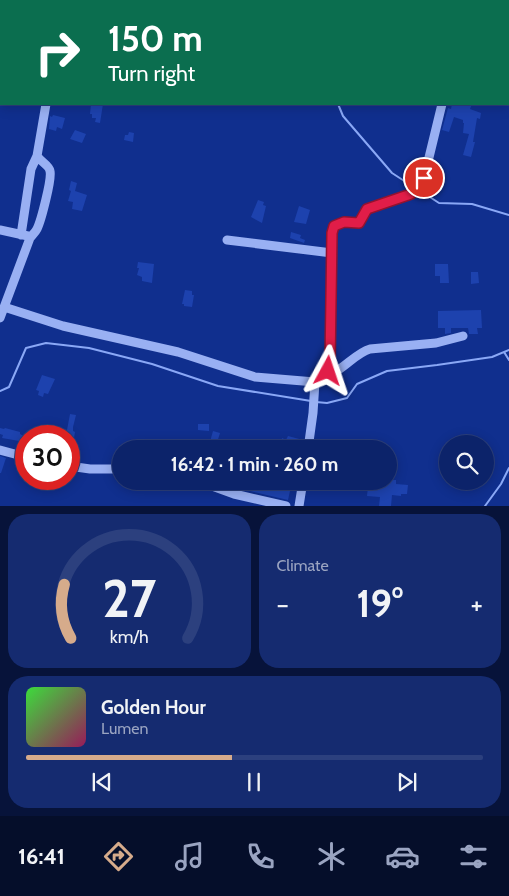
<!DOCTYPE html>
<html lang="en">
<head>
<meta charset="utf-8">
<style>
  :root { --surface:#0c236a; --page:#152b70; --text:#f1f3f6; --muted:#9aa4c1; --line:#2c407e; --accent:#d6ab8b }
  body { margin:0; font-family:Cabin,sans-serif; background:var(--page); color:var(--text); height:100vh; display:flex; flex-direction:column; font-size:19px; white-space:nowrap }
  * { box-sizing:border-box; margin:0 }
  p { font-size:16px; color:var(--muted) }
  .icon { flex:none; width:28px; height:28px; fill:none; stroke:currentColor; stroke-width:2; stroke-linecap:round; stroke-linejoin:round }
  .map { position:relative; height:506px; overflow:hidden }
  .sheet { display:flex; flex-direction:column; gap:8px; padding:8px; background:#07133a; flex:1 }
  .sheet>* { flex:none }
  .top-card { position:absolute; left:0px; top:0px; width:510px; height:105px; box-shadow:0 2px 12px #0003,0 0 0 1px var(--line); background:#0b6e4f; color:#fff; overflow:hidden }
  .fabs { position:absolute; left:439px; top:435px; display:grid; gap:10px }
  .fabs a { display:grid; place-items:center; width:55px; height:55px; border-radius:50%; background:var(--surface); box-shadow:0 2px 12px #0003,0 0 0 1px var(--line); font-size:25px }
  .speed { position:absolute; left:15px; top:425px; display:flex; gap:10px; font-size:25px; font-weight:700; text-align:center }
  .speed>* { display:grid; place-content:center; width:65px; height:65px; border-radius:50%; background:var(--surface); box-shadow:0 2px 12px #0003,0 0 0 1px var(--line); line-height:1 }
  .speed .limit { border:8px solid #d22; background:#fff; color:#111 }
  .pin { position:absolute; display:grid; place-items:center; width:42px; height:42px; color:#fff; margin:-21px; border:2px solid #fff; border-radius:50%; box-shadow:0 1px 5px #0007 }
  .me { position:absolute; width:55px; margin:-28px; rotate:5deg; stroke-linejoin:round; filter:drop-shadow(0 0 4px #0008) }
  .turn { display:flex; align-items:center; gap:18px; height:105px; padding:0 25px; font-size:22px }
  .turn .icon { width:65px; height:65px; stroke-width:2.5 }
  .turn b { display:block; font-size:35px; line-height:42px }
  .big { font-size:38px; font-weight:700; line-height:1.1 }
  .sheet .widget { flex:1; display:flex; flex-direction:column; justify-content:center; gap:8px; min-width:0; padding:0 18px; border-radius:20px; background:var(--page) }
  .sheet .dial { align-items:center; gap:0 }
  .dial svg { height:130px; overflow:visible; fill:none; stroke:var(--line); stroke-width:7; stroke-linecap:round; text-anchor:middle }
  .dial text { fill:var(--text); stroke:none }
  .song { display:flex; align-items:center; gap:15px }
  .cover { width:60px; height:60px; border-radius:8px; background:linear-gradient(135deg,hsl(120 70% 55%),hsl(330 70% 35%)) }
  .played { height:5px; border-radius:2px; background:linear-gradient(90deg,var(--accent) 45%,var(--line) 45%) }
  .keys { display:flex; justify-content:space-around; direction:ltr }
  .heat { display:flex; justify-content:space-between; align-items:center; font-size:28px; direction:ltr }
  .sheet .tiles { flex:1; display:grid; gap:8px; grid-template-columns:1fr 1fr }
  .widget:last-child { grid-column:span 2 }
  .trip { position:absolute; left:112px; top:440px; width:285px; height:50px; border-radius:25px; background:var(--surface); box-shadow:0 2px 12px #0003,0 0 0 1px var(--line); font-weight:700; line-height:50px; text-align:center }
  .menu { display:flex; height:80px; justify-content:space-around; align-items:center; background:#050e2a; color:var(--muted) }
  .menu .icon { width:35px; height:35px }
  .menu .current { color:var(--accent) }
  .menu b { font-size:22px; color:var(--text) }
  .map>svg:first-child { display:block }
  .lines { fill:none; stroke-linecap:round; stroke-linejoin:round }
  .stream { stroke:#8aa8f6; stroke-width:2 }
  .building { fill:#1d42ae }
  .minor { stroke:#99b0f3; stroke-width:9 }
  .route-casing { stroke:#92132f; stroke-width:12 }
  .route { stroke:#e11d48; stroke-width:9 }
</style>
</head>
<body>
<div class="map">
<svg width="509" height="506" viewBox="0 0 509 506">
  <rect width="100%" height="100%" fill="#102f8e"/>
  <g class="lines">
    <!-- stream -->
    <path class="stream" d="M179 0 181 1
      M338 104 343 116 392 173 412 186
      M419 190 439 203 472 204 509 215
      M504 352 509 360
      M0 391 9 387 26 348 46 343 89 348 152 364 218 386 311 401
      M316 402 327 403 347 398 357 384 387 371 437 365 492 357 509 350
      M485 506 501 484 509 468"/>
  </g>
  <!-- building -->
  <path class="building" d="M91 104H103L100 123 95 122 96 118H92V114H90Z
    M452 104H472L470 109 481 113 480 119 477 118 473 142H475L471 157 463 155 469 134 463 133 464 123H463V120L454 117 449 132 442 130 448 108 451 109Z
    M53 115 65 118 62 129 57 127 56 131 49 129 50 116 52 117Z
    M75 130 86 134 82 143 70 139Z
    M129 132 134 133 133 142 124 140 125 135H128Z
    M71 181 77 183 75 191 87 195 82 211 72 209 73 202 68 201 71 191 69 190Z
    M258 200 264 202 263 205 266 206 262 223 251 217Z
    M299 206 310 210 306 224 294 222Z
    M291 232 301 235 300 238 305 240 304 243 290 238Z
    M138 262 154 264 152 283 142 281V277L137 275 139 268H137Z
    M435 264H448L449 283H440V276H435Z
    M471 272H478L479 283 471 284Z
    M185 290 192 291V295H194L192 307 184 306V304H182Z
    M481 310 482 328H477L478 334H469L468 328H451V333L445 334V328H438V311Z
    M42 375 55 379 48 394 44 393 43 397 38 395 39 391 36 390Z
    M70 414 76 415 73 427V431L75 432 74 438 62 435 63 429 67 430Z
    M198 424H209V431L198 430Z
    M0 428 4 429 5 428 20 432V434L26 437 25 442 2 438 3 435 0 434Z
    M213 431 220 433 215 449H208Z
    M288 436 303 440 302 446H299L298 449H286L287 446 281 444 282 438 286 440Z
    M320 441 331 443 332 448H319Z
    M0 456 6 458 1 473H0Z
    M389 480H396V484L408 485 407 494H401V496L392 495 391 506H379L380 497 367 496 368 486 380 487V485L382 486 383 481H389Z
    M332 481 345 483 343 489 330 486Z
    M252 484 276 491 277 487 290 491 288 500 250 491Z"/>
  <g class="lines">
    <!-- minor -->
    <path class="minor" d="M246 0 250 1
      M465 1V0
      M0 52H1
      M0 230 28 236 30 238 0 318
      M21 235 31 169 37 156
      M30 238C32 235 35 233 37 229 41 221 52 179 50 171 49 165 41 162 37 156L46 104
      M227 240 332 253
      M4 307 63 326 178 352 255 377 315 382
      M323 376C341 374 353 354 370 349L436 343 463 336
      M200 448V449
      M308 449 313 413 315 382 328 371 331 364 332 233 334 226 344 222 359 223 367 209 411 194 424 178 442 104
      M0 450 26 457
      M69 466 90 469H121
      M210 481 212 486 234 494 286 506
      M299 506 303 481"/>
  </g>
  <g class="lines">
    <defs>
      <path id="route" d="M328 371 330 364 332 233 334 226 344 222 359 223 367 209 411 194 424 178"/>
    </defs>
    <!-- route casing -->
    <use href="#route" class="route-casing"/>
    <!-- route -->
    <use href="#route" class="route"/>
  </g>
</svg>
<div class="fabs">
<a><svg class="icon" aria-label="search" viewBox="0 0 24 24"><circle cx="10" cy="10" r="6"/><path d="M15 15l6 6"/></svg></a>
</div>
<div class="speed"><div class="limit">30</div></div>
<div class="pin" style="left:424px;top:178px;background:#d93025"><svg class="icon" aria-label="arrive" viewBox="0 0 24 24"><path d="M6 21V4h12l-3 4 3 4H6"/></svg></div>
<svg class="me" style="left:328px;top:371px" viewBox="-20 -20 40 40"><path d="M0-17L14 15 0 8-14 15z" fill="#e11d48" stroke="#fff" stroke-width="4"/></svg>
<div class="trip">16:42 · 1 min · 260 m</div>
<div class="top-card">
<div class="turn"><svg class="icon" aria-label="right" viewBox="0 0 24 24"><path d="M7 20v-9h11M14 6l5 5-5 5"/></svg><div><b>150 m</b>Turn right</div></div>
</div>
</div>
<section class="sheet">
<div class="tiles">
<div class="widget dial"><svg viewBox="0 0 100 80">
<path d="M14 69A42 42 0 1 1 86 69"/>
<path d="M14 69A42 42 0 0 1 10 36" stroke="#d6ab8b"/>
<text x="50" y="56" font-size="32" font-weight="700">27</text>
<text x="50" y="72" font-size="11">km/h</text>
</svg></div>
<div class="widget"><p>Climate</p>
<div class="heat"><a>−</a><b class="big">19°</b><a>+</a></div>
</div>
<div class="widget">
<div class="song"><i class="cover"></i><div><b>Golden Hour</b><p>Lumen</p></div></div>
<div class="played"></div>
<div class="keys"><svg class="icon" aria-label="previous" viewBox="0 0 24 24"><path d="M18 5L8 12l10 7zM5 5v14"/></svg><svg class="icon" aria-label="pause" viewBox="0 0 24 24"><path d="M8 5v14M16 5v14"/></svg><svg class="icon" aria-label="next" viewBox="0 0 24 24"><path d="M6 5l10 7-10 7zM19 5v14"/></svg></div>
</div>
</div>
</section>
<nav class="menu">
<b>16:41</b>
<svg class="icon current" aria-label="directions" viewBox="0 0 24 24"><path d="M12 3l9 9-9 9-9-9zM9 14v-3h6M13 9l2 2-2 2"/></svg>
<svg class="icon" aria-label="music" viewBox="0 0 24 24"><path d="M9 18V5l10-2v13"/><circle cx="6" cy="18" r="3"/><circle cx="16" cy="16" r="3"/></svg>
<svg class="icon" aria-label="phone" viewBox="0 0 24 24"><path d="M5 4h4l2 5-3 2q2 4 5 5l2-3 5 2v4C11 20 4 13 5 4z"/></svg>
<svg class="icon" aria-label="climate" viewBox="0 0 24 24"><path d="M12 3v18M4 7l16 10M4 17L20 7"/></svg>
<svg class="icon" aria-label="car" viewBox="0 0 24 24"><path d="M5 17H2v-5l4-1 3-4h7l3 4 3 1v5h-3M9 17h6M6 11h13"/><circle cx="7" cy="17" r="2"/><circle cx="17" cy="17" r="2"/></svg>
<svg class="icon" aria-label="filters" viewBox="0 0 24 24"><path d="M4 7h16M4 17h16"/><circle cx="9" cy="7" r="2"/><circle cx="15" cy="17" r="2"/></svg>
</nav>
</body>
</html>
